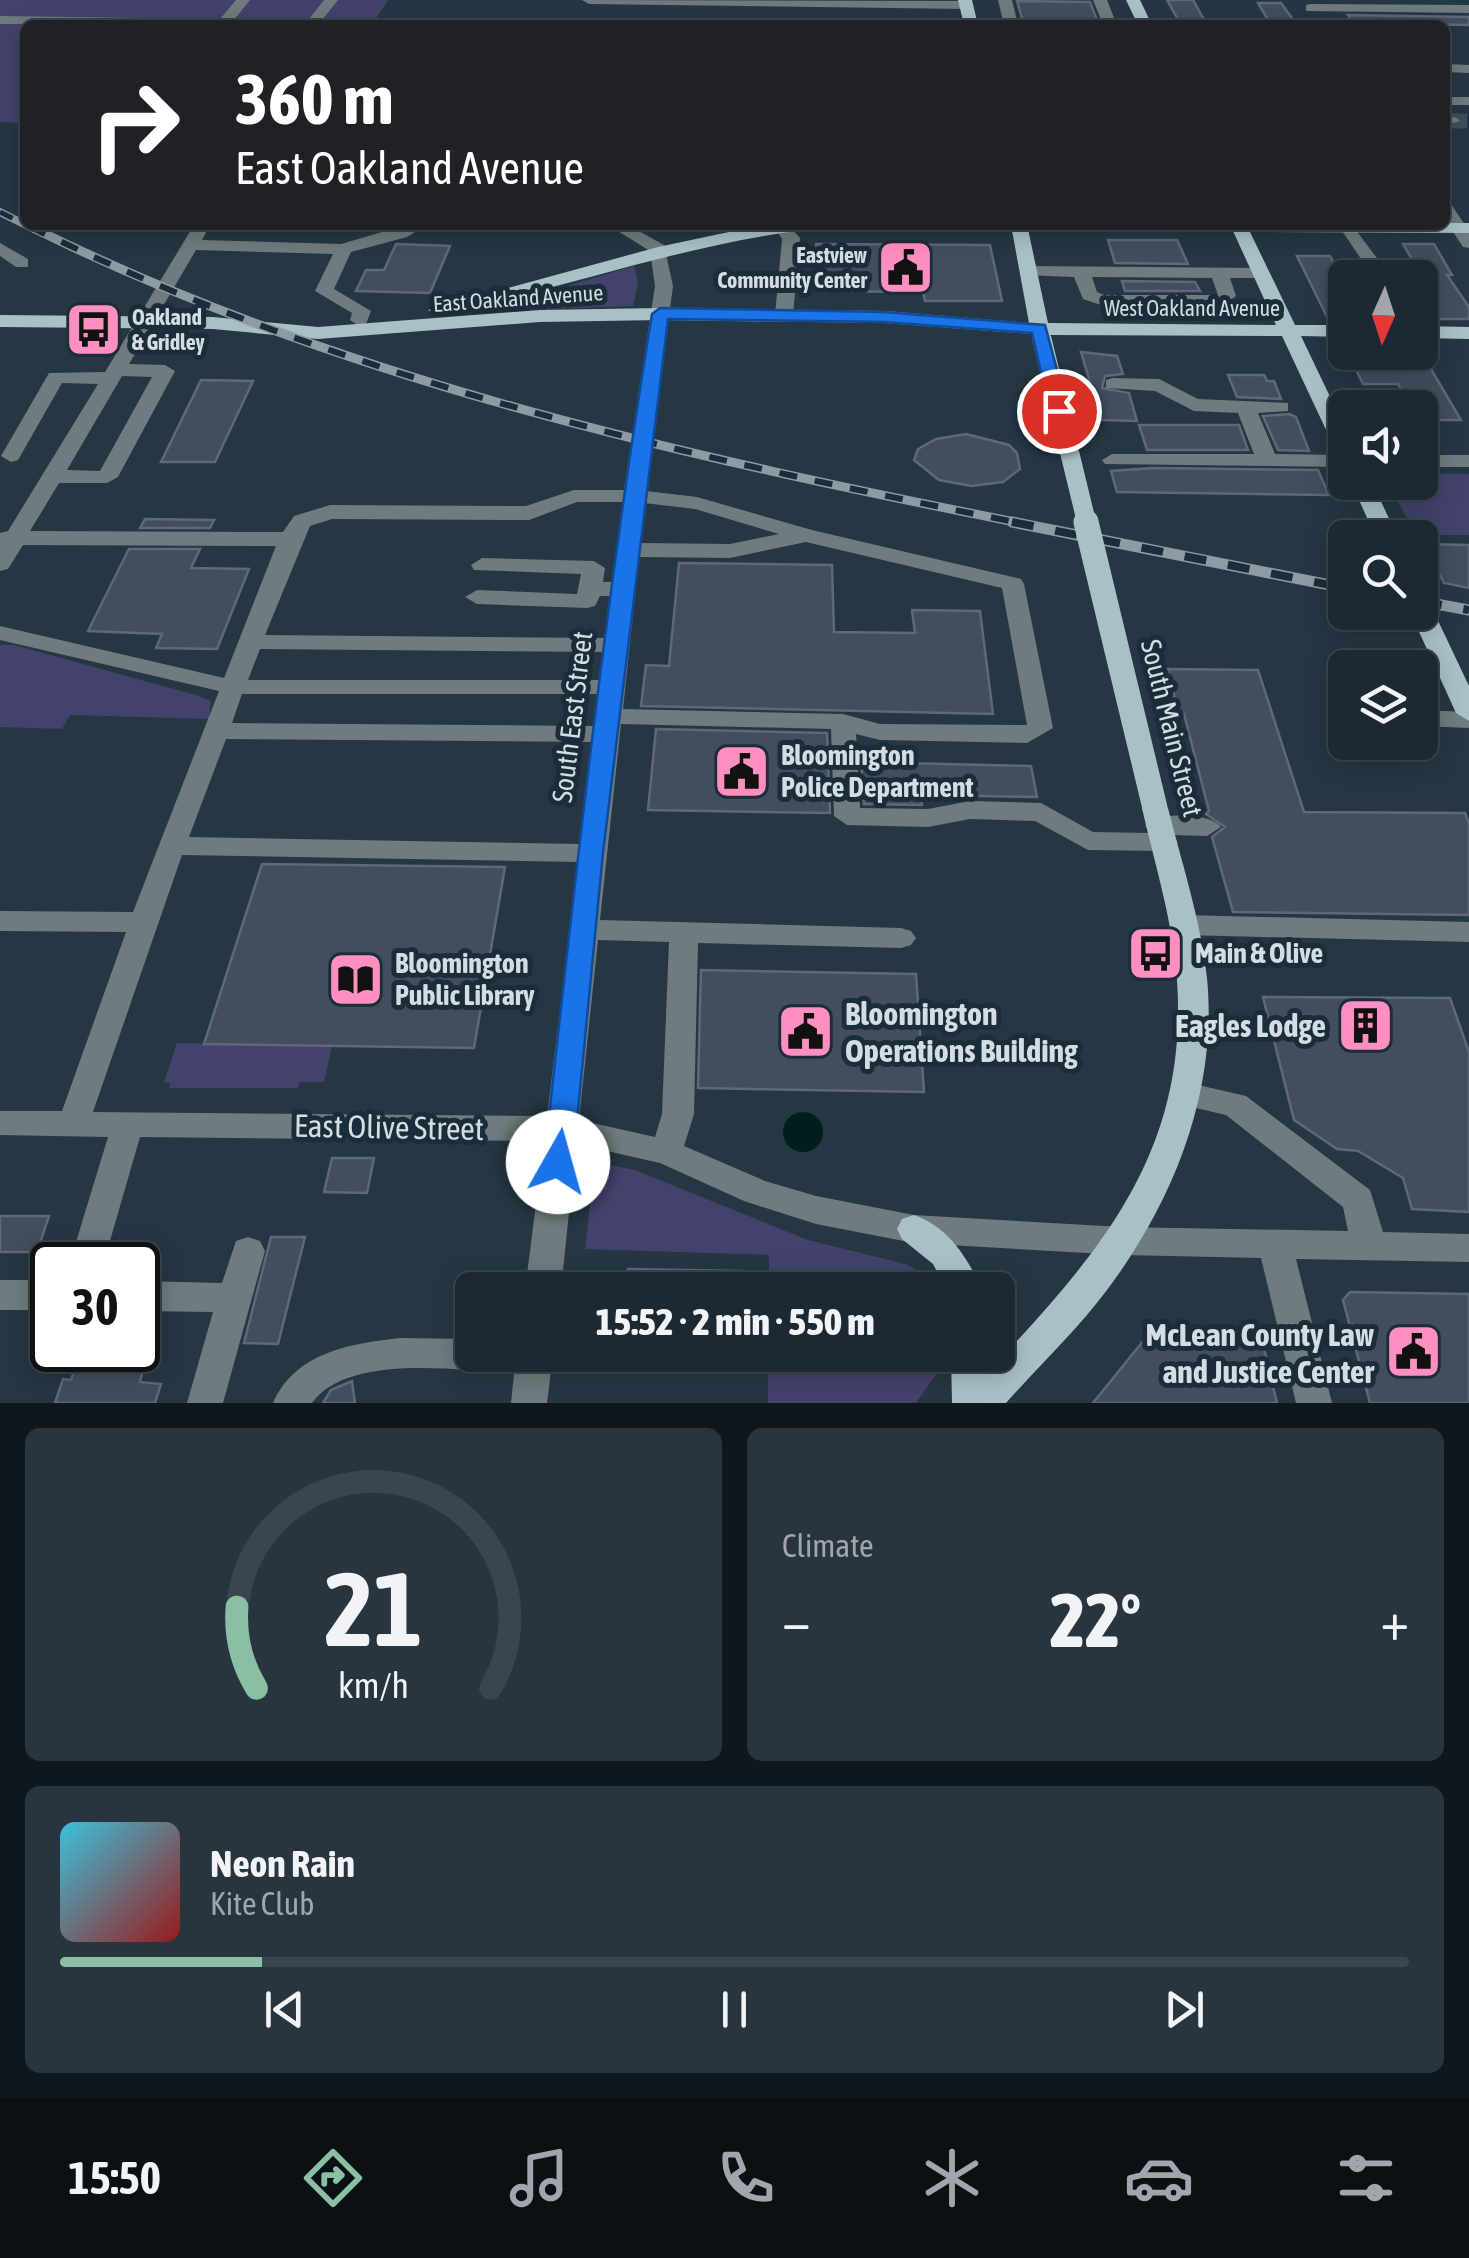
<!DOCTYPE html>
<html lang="en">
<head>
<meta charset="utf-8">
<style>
  :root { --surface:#1c2932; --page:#29353e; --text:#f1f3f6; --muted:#a0a6ac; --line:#3a454d; --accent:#8abfa5 }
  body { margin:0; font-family:"Asap Condensed",sans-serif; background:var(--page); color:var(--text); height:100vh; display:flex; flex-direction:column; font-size:38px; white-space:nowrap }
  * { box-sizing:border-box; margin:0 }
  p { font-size:32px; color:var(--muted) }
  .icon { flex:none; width:55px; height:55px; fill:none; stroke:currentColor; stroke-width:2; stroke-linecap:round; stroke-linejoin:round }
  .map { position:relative; height:1403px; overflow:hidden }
  .drawer { display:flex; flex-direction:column; gap:25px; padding:25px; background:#0f171c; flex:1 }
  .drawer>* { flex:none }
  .top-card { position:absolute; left:20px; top:20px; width:1430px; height:210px; border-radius:15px; box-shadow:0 5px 25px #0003,0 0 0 2px var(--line); background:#202124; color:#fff; overflow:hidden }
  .needle { width:65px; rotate:183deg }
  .buttons { position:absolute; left:1328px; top:260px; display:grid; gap:20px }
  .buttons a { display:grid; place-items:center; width:110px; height:110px; border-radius:15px; background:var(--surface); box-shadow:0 5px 25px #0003,0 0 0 2px var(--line); font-size:50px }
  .speed { position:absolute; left:30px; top:1242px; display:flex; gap:20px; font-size:50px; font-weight:700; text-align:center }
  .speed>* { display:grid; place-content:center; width:130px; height:130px; border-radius:50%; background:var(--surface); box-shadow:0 5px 25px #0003,0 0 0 2px var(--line); line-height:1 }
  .speed .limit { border:5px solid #111; border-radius:15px; background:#fff; color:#111 }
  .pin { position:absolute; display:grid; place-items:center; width:85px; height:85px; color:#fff; margin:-42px; border:5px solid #fff; border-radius:50%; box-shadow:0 2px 10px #0007 }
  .me { position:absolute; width:110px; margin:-55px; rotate:7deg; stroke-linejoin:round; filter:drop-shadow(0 0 8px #0008) }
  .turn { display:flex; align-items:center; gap:35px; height:210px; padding:0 50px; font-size:45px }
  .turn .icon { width:130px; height:130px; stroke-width:2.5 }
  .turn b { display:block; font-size:70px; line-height:85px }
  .big { font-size:75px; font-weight:800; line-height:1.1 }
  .drawer .card { flex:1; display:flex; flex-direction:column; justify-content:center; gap:15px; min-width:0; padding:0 35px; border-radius:15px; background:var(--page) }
  .drawer .dial { align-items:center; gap:0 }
  .dial svg { height:260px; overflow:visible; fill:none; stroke:var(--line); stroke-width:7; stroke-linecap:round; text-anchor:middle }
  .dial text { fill:var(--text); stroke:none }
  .song { display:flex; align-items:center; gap:30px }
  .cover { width:120px; height:120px; border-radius:15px; background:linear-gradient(135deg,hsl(190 70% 55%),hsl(0 70% 35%)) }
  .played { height:10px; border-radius:5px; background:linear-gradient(90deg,var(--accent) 15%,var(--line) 15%) }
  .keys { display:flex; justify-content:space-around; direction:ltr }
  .heat { display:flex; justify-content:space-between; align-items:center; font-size:55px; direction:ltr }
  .drawer .tiles { flex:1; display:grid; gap:25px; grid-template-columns:1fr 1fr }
  .card:last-child { grid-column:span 2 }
  .trip { position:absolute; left:455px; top:1272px; width:560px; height:100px; border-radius:15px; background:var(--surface); box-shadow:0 5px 25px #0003,0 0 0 2px var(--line); font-weight:800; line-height:100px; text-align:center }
  .dock { display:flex; height:160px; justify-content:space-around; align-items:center; background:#0b1014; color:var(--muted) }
  .dock .icon { width:70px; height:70px }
  .dock .on { color:var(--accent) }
  .dock b { font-size:45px; color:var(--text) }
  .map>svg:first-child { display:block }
  .green { fill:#42426c }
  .water { fill:#011e1d }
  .building { fill:#434d5e; stroke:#5e687a; stroke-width:2.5 }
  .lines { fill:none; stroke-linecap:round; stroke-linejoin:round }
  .minor-tunnel { stroke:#3f505b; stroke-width:15; stroke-dasharray:15 8; stroke-linecap:butt }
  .minor { fill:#6f7b7e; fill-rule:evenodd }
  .major { fill:#a9c1c6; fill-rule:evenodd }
  .rail-far2-casing { stroke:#8d9ba4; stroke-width:8 }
  .rail-far1-casing { stroke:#8d9ba4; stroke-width:9 }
  .rail-casing { stroke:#8d9ba4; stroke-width:11 }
  .rail-far2 { stroke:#1b2d38; stroke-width:5; stroke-dasharray:14; stroke-linecap:butt }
  .rail-far1 { stroke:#1b2d38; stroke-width:6; stroke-dasharray:18; stroke-linecap:butt }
  .rail { stroke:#1b2d38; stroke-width:8; stroke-dasharray:22; stroke-linecap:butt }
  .major-bridge-far1 { stroke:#a9c1c6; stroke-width:19 }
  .major-bridge { stroke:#a9c1c6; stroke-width:25 }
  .route { fill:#1a73e8; stroke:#114b97; stroke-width:2.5 }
  .labels { text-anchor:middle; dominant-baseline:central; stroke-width:10; stroke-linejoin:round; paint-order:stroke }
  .far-poi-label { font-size:22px; font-weight:bold; fill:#d2dde4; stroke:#1b2d38; text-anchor:end }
  .far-street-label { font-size:22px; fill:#d2dde4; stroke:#1b2d38 }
  .street-label { font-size:28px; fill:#d2dde4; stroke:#1b2d38 }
  .poi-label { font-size:28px; font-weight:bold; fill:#d2dde4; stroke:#1b2d38; text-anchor:start }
  .near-poi-label { font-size:32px; font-weight:bold; fill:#d2dde4; stroke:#1b2d38; text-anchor:end }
  .near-street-label { font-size:32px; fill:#d2dde4; stroke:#1b2d38 }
</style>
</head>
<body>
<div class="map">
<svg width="1469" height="1403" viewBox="0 0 1469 1403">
  <rect width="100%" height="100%" fill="#253743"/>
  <!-- green -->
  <path class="green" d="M0 0H388L372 25H25V123L0 122Z
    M634 266 638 283 633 306 483 311Z
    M1420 473 1469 474V535H1416L1388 483 1420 482Z
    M0 645H14L199 696 211 701 209 719 70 715 62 729 0 727Z
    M177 1043 332 1046 324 1082H300L298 1088H169L170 1083 164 1082Z
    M606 1164 635 1170 808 1240 909 1265 940 1290H769V1255L585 1249 594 1168Z
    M768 1355H950L916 1403H768Z"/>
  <!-- water -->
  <path class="water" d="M783 1132a20 20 0 1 1 40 0a20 20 0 1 1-40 0Z"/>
  <!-- building -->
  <path class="building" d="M1167 0H1193L1207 25H1181Z
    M1017 1 1090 2 1099 25H1024Z
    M1258 3H1281L1297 25H1271Z
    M1348 15 1469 17V25L1354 23Z
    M1108 240H1177L1188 264 1115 263Z
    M396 244 450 246 430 293 356 291 366 270H384Z
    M816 244 990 245 1002 301H925L923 292 817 291Z
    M1403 244H1434L1452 275H1447L1469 307V319H1438L1432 308H1420V278H1414L1409 270 1406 262 1414 263Z
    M1297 256H1330L1345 284V321H1329Z
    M1122 281 1195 282 1200 291H1125Z
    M1081 352 1117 356 1123 374 1105 376 1102 388 1129 393 1137 421 1101 420Z
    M1347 352H1421L1461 420H1420V408H1411L1398 384H1363Z
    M1228 375H1264L1267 381H1274L1281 399 1237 397Z
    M201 380 253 381 215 462H161Z
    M1289 414 1296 417 1309 451 1278 450 1263 416Z
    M1139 425H1239L1248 450H1147Z
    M966 434 1009 445 1017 453 1020 469 1003 482 971 486 939 480 914 460 918 449 936 439Z
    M1153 468 1318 470 1329 495 1117 492 1111 471Z
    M145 519 214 520 210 528H140Z
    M1424 544 1469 545V588L1444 583Z
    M129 549H200L191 568 249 569 217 649 156 648 162 634 88 631Z
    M679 563 832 565 834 632 915 633 912 610 980 611 993 714 641 706 646 665 669 666Z
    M1167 669 1258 670 1304 812 1465 813 1469 823V915L1233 912 1212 837 1225 827 1206 814 1209 811 1184 714H1179Z
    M656 729 827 733 830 813 648 810Z
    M861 762 1031 766 1037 797 920 795 922 805 864 804Z
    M262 864 505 867 474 1048 204 1044Z
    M701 970 916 974 924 1092 698 1088Z
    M1263 997 1450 998 1469 1052V1212L1412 1209 1403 1178 1358 1151 1337 1149 1294 1120Z
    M332 1158H374L367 1193 324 1192Z
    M0 1216H49L37 1252H0Z
    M271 1237H305L278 1344 244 1343Z
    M628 1269 743 1271V1290H627Z
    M1350 1292 1469 1294V1403H1370L1343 1300Z
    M1148 1335 1262 1340 1277 1403H1093Z
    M82 1350H130L124 1369 143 1370 140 1382 161 1384 155 1403H55L63 1379 71 1380Z
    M352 1381 355 1403H323L331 1390Z"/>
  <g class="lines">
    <!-- minor-tunnel -->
    <path class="minor-tunnel" d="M1452 121H1469"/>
    <!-- minor -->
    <path class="minor" d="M236 0H250L233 21 309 19 324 0H338L318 25 0 24V16L220 19Z
      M582 0 966 1 973 5 966 9 589 4Z
      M998 0H1012L1018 25H1004Z
      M1093 0H1107L1117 25H1103Z
      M1311 4 1469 5V13L1306 11V5Z
      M1445 64 1469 65V73L1445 72Z
      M1445 97H1469V105H1445Z
      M1445 115 1457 118 1460 121 1445 125Z
      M1445 203 1451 204 1469 231V248L1463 247 1445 220Z
      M194 225H210L202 240 341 244 406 225H426L407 237 351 252 334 289 371 311 366 324 359 326 350 320 352 313 315 291 333 254 196 250 129 364 165 365 175 371 118 477 107 483H59L30 531 283 532 294 516 330 505 526 506 574 490H624L655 286 650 251 608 225H628L664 245 673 286 646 491 697 497 812 530 1021 579 1024 584 1053 728 1027 743 880 740 856 734 860 808 928 809 970 801 1041 803 1093 832 1151 833 1145 826C1156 811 1210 812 1221 827L1207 836 1172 835 1178 842 1164 851 1088 850 1035 821 970 819 928 827 847 825 834 816 831 729 621 724 600 920 901 928 911 931 916 938 911 945 901 948 698 943 694 1114 684 1146 765 1181 816 1196 914 1215 1122 1227 1348 1231 1343 1207 1226 1115 1174 1103 1169 1094 1174 1085 1185 1082 1246 1096 1370 1190 1383 1232 1469 1234V1262L1296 1259 1332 1403H1296L1261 1258 1122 1255 914 1243 816 1224 744 1201 660 1163 576 1144 561 1290H525L544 1141 140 1137 103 1265H69L108 1137 0 1135V1111H62L126 932 0 931V911L133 912 219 691 0 640V626L224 678 276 546 23 545 8 569 0 571V533L8 531 98 384 62 383 18 460 11 462 1 456 49 373 105 372ZM122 376 152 377 100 471 67 470ZM577 502H623L613 582H603L605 568 594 561 482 558 471 565 474 570 581 574 577 594 477 590 465 597 477 604 587 608 595 606 600 596H611L606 638 265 635 310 526 332 519 529 520ZM644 503 695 509 779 534 730 544 640 543ZM806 542 1002 588 1027 725 880 724 843 714 623 709 639 557 730 558ZM260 649 604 652 601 680H248ZM242 694H599L595 726 232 723ZM226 739 593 742 581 844 189 837ZM182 855 578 862 547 1116 93 1112ZM598 940 669 942 662 1114 655 1137 579 1120Z
      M773 225H788L800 238 793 315 784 321 775 315 782 239Z
      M1338 225H1352L1392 278H1374Z
      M0 243 28 259V267H16L0 256Z
      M1028 266 1261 268 1270 273 1261 278H1230L1236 296 1220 307 1101 305 1083 299 1074 277 1022 275V267ZM1092 277 1212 278 1218 295H1104L1097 292Z
      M1113 378 1159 379 1198 399 1288 403V411L1258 413 1275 454 1345 455V467L1105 464 1102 460 1112 454H1254L1238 413 1194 411 1155 391 1106 388V380Z
      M1420 455H1469V467H1420Z
      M1420 710 1469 712V728L1420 726Z
      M1184 915 1469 922V942L1184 935 1174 932 1170 925 1174 918Z
      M248 1237 260 1241 265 1251 223 1403H187L213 1312 138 1311V1281L222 1283 236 1241Z
      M0 1280H52V1310H0Z
      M400 1338 472 1339V1355H553L547 1403H511L514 1374C460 1370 348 1353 312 1403H273C296 1352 349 1344 400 1338Z"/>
    <!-- major -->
    <path class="major" d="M958 0H972L978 25H964Z
      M1126 0H1140L1152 25H1138Z
      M1445 223H1469V233L1250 232 1295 325H1345V337L1301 336 1345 428V455L1335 449 1282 336 1050 335 1049 343H1035L1032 334 885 323 660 320 540 322 318 339 213 329 0 327V315L213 317 318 327 540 310 660 308 885 311 1029 323 1011 225ZM1028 229 1233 231 1276 325 1048 323Z
      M762 225H811L803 230C678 246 560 290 437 315L428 310 658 247Z
      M1420 326 1469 327V339L1420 338Z
      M1351 482H1372L1398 538H1376Z
      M1420 601 1432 608 1469 686V721L1456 713 1410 612H1420Z
      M1155 799 1168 808C1182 864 1201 921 1207 978 1218 1090 1174 1201 1107 1290 1077 1330 1040 1365 1006 1403H952L951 1355H987L988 1372C1098 1255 1189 1154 1177 980 1173 922 1155 865 1142 808Z
      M914 1215C949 1227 967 1258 983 1290H947L933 1264 902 1239 897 1229 902 1219Z"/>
    <defs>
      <path id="rail-far2" d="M0 212 34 229"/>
      <path id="rail-far1" d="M29 226C339 380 687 457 1025 524"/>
      <path id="rail" d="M1012 522 1345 588
        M1420 601 1469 610"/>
    </defs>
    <!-- rail-far2 casing -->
    <use href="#rail-far2" class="rail-far2-casing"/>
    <!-- rail-far1 casing -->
    <use href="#rail-far1" class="rail-far1-casing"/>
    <!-- rail casing -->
    <use href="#rail" class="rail-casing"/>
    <!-- rail-far2 -->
    <use href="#rail-far2" class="rail-far2"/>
    <!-- rail-far1 -->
    <use href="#rail-far1" class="rail-far1"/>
    <!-- rail -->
    <use href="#rail" class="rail"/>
    <!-- major-bridge-far1 -->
    <path class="major-bridge-far1" d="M1042 339 1087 524"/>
    <!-- major-bridge -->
    <path class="major-bridge" d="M1086 522 1155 808"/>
  </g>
  <!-- route -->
  <path class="route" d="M660 308 884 312 1045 325 1068 411 1059 417 1050 411 1032 333 884 322 668 319 603 853 573 1162 569 1170H548L544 1162C575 878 606 595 652 314Z"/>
  <!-- icons -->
  <defs>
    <symbol id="civic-square" viewBox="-11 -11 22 22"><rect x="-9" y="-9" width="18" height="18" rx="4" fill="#fd8ec0" stroke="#1b2d38"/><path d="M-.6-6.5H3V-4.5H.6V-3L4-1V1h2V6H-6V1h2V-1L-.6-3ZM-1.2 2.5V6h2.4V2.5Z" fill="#111"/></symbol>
    <symbol id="bus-square" viewBox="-11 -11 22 22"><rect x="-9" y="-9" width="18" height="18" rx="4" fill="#fd8ec0" stroke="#1b2d38"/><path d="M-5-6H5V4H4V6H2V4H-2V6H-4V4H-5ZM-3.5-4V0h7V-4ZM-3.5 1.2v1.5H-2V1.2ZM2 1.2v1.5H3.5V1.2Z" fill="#111"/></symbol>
    <symbol id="library-square" viewBox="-11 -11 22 22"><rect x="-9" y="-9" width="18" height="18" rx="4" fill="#fd8ec0" stroke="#1b2d38"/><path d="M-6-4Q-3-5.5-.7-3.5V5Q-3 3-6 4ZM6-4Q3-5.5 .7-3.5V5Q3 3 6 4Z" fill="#111"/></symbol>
    <symbol id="building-square" viewBox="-11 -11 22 22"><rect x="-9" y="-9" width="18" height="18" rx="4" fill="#fd8ec0" stroke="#1b2d38"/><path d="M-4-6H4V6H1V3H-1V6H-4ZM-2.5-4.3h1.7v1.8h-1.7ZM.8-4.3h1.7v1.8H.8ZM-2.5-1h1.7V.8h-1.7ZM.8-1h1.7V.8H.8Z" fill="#111"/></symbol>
  </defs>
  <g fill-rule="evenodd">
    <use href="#civic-square" x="874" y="236" width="63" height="63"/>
    <use href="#bus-square" x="62" y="298" width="63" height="63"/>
    <use href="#civic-square" x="710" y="740" width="63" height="63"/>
    <use href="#bus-square" x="1124" y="922" width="63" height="63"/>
    <use href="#library-square" x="324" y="948" width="63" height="63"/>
    <use href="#building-square" x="1334" y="994" width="63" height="63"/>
    <use href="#civic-square" x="774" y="1000" width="63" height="63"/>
    <use href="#civic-square" x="1382" y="1320" width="63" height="63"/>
  </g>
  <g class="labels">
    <!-- far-poi labels -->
    <g class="far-poi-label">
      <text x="867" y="255">Eastview<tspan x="867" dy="25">Community Center</tspan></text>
      <text x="132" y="317" text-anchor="start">Oakland<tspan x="132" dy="25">&amp; Gridley</tspan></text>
    </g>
    <!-- far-street labels -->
    <g class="far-street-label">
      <text transform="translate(518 298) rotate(-4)">East Oakland Avenue</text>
      <text x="1192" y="308">West Oakland Avenue</text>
    </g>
    <!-- street labels -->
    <g class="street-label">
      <text transform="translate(572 717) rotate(-83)">South East Street</text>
      <text transform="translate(1172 728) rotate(76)">South Main Street</text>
    </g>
    <!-- poi labels -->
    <g class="poi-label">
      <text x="781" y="755">Bloomington<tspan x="781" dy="32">Police Department</tspan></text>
      <text x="1195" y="953">Main &amp; Olive</text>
      <text x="395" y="963">Bloomington<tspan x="395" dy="32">Public Library</tspan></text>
    </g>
    <!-- near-poi labels -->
    <g class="near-poi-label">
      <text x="845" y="1013" text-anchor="start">Bloomington<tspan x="845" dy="37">Operations Building</tspan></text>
      <text x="1326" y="1025">Eagles Lodge</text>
      <text x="1374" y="1334">McLean County Law<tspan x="1374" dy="37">and Justice Center</tspan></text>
    </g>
    <!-- near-street labels -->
    <g class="near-street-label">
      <text transform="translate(389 1127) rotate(1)">East Olive Street</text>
    </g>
  </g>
</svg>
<div class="buttons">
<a><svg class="needle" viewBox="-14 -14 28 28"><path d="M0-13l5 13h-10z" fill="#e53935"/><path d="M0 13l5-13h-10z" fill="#a0a6ac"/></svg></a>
<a><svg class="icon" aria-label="sound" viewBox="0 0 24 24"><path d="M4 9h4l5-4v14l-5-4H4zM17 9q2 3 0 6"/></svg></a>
<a><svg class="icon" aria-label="search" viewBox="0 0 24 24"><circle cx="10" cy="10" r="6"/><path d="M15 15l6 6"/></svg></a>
<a><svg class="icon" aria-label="layers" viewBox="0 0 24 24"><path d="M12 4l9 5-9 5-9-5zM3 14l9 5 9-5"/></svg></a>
</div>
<div class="speed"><div class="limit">30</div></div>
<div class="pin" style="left:1059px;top:411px;background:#d93025"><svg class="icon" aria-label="arrive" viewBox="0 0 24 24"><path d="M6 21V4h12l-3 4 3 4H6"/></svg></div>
<svg class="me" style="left:558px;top:1162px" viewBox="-20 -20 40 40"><circle r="19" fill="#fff"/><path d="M0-13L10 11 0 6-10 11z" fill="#1a73e8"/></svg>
<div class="trip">15:52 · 2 min · 550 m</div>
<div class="top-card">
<div class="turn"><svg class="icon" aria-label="right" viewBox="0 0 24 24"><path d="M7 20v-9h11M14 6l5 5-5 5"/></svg><div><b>360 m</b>East Oakland Avenue</div></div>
</div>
</div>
<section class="drawer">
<div class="tiles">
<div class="card dial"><svg viewBox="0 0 100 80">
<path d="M14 69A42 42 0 1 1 86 69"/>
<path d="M14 69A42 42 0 0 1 8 44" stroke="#8abfa5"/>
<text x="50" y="56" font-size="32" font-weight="700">21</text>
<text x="50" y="72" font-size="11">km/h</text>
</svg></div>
<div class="card"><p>Climate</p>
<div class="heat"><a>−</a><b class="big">22°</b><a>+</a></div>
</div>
<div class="card">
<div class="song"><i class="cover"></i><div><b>Neon Rain</b><p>Kite Club</p></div></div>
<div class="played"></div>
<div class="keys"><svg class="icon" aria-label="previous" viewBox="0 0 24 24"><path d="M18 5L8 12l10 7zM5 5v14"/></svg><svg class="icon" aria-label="pause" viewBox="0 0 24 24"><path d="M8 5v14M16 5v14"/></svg><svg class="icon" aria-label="next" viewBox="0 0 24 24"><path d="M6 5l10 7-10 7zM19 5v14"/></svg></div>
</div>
</div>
</section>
<nav class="dock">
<b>15:50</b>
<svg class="icon on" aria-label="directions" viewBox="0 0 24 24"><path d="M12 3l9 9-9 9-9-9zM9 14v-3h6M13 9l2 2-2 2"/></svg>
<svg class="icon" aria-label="music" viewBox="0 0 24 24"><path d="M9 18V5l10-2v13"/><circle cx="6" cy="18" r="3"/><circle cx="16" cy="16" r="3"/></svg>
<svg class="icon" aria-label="phone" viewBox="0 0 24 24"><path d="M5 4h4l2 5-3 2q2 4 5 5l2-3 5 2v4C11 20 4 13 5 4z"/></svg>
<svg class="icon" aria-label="climate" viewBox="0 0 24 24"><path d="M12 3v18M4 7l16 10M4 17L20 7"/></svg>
<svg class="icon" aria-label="car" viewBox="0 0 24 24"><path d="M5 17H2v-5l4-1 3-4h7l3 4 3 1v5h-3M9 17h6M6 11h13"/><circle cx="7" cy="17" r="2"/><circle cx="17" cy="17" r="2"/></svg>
<svg class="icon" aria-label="filters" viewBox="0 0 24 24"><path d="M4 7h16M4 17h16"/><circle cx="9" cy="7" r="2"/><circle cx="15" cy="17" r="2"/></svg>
</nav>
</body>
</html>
